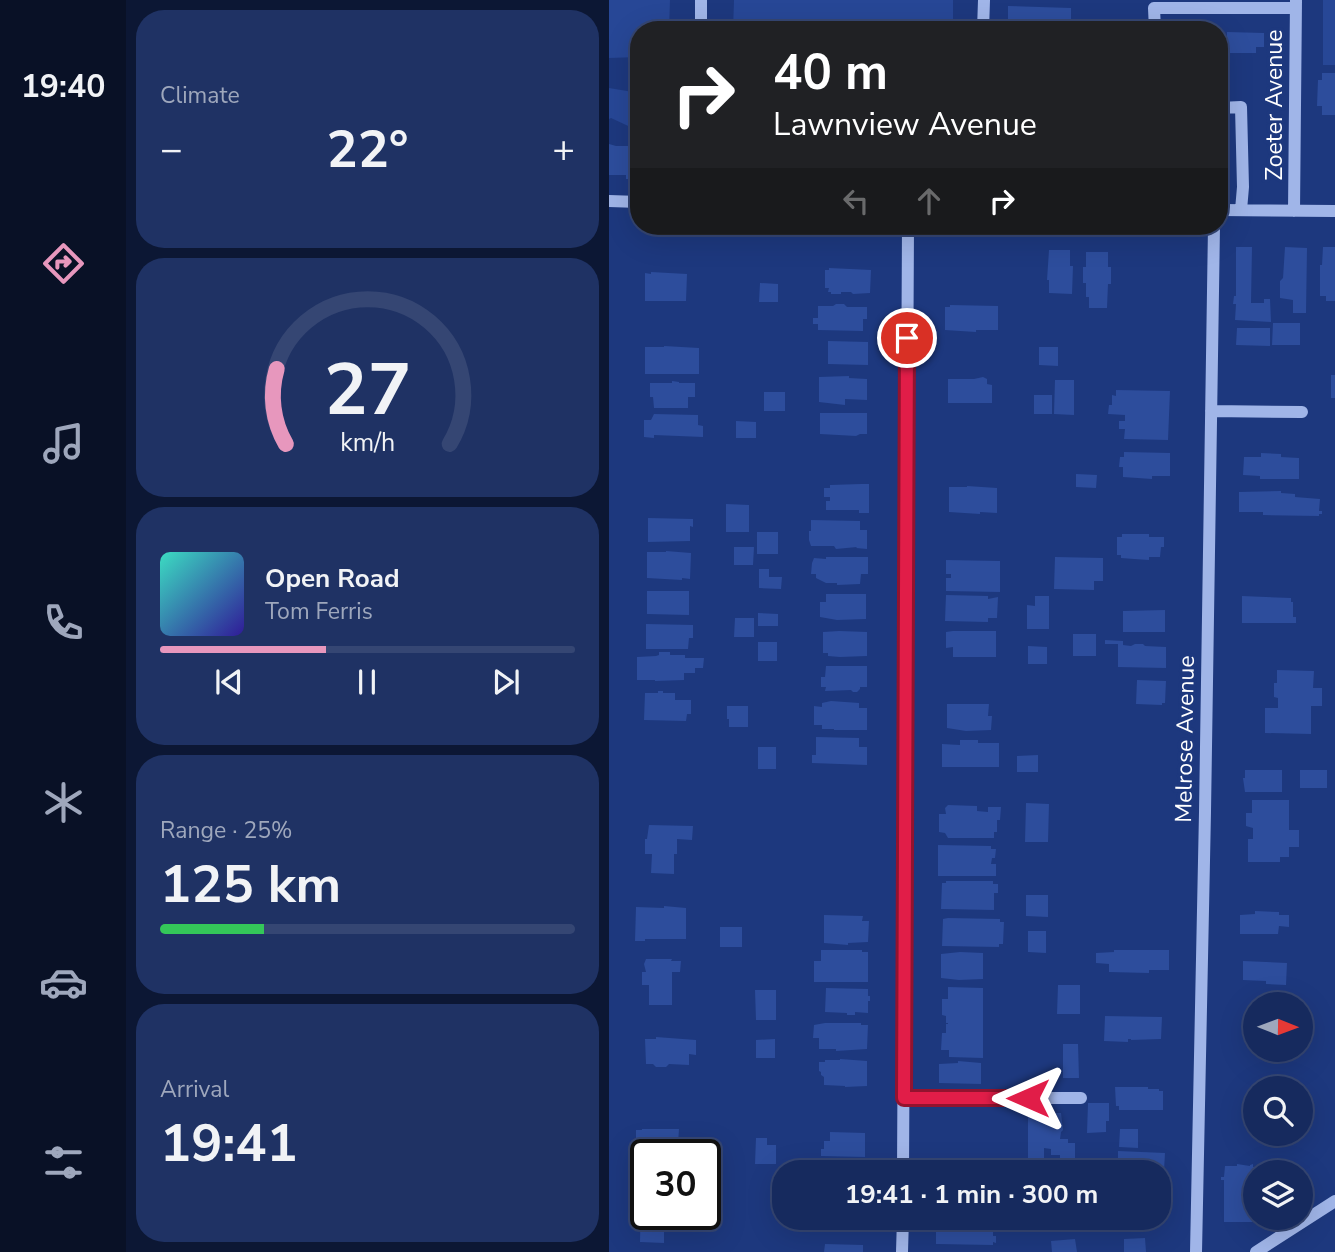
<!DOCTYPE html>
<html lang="en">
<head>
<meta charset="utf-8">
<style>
  :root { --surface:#162a5e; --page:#1f3264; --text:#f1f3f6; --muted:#9ea7bc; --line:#354673; --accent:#e797bd }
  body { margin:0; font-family:"Nunito Sans",sans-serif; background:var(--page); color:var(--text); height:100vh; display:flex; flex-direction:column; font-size:26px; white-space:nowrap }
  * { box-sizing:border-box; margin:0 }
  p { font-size:23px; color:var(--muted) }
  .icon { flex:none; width:38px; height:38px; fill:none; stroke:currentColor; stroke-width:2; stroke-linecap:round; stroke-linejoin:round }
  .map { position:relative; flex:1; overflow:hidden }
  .details { display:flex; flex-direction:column; gap:10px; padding:10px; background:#0c1734; width:483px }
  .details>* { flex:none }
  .guide { position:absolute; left:21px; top:21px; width:598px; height:214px; border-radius:28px; box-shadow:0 7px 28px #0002,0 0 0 2px var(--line); background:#202124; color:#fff; overflow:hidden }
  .needle { width:46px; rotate:91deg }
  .buttons { position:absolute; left:634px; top:992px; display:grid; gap:14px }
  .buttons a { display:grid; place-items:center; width:70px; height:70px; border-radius:50%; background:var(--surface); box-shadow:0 7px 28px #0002,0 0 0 2px var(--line); font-size:35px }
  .speed { position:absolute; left:21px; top:1139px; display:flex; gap:14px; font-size:35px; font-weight:700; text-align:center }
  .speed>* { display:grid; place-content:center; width:91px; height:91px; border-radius:50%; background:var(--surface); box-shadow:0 7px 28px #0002,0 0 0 2px var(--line); line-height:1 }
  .speed .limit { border:4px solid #111; border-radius:10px; background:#fff; color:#111 }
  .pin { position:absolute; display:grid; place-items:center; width:60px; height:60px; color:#fff; margin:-30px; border:4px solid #fff; border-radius:50%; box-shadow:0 2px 7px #0007 }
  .me { position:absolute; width:77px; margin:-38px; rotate:270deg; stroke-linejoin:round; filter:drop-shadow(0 0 5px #0008) }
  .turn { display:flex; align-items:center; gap:24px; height:147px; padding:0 28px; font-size:32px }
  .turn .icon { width:91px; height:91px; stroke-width:2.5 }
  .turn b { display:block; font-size:49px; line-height:60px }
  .lanes { display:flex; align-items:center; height:66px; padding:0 28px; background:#0003; justify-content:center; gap:35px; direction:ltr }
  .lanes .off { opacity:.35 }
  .big { font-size:52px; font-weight:700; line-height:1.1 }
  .details .card { flex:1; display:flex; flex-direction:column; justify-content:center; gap:10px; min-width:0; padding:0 24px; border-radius:28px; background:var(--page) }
  .details .dial { align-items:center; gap:0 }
  .dial svg { height:182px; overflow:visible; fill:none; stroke:var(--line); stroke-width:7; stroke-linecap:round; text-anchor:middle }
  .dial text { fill:var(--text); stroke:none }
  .song { display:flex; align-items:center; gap:21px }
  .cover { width:84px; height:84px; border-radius:10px; background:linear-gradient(135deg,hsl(170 70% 55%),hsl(250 70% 35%)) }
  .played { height:7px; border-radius:4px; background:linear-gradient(90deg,var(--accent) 40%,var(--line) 40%) }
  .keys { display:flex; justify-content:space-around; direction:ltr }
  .heat { display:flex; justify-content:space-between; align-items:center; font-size:38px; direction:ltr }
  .charge { height:10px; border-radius:5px; background:linear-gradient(90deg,#34c759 25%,var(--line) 0) }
  .trip { position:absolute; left:163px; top:1160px; width:399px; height:70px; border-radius:28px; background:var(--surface); box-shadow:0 7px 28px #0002,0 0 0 2px var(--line); font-weight:700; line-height:70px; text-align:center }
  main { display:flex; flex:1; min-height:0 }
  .tabs { display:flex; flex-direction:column; width:126px; justify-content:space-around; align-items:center; background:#091126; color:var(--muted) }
  .tabs .icon { width:49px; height:49px }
  .tabs .current { color:var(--accent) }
  .tabs b { font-size:32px; color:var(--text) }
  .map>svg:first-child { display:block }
  .green { fill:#274796 }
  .building { fill:#2d4d9c }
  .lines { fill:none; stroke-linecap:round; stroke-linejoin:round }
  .minor { stroke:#a0b5e8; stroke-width:12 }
  .route-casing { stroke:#92132f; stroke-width:18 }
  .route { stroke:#e11d48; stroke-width:12 }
  .labels { text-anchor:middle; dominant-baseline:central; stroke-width:7; stroke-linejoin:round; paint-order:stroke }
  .street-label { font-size:23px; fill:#fff; stroke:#1d387e }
</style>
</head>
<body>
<main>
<nav class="tabs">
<b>19:40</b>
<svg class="icon current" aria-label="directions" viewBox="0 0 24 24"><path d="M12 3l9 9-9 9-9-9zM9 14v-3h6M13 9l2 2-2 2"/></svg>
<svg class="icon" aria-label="music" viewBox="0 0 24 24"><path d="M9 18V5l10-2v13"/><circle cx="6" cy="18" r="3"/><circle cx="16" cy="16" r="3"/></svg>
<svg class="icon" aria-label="phone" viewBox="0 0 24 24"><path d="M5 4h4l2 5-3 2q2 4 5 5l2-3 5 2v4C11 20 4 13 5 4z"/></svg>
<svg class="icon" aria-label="climate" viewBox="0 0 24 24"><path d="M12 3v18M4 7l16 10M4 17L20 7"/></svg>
<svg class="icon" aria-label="car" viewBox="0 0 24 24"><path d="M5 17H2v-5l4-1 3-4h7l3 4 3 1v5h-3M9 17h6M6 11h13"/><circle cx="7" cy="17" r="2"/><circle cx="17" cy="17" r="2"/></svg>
<svg class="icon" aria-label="filters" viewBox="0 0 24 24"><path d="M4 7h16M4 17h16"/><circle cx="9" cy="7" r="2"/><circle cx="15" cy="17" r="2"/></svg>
</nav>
<section class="details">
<div class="card"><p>Climate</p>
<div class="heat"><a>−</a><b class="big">22°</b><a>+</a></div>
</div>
<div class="card dial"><svg viewBox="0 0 100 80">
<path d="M14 69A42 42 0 1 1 86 69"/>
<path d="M14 69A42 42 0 0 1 10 36" stroke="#e797bd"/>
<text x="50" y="56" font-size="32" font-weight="700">27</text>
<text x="50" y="72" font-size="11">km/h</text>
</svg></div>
<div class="card">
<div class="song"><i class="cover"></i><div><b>Open Road</b><p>Tom Ferris</p></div></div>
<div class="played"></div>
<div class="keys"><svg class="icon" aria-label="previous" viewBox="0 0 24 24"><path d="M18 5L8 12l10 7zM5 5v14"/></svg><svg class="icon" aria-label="pause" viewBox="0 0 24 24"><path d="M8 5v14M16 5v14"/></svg><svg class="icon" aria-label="next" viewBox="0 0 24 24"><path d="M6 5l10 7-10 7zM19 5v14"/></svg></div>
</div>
<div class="card"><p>Range · 25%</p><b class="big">125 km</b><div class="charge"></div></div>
<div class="card"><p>Arrival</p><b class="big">19:41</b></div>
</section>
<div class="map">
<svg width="726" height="1252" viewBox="0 0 726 1252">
  <rect width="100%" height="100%" fill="#1d387e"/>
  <!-- green -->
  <path class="green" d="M0 0H61L60 30H30V57L0 58Z
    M125 0H344V30H124Z
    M714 0H726V65H714Z
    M0 88 30 93V131L2 118 0 119Z"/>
  <!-- building -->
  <path class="building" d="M399 6 462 8V26H451V27H399Z
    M618 32 655 33V47H647V53H618Z
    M611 51H613L614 86H611Z
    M713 73H726V115H713V106H708L709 80H713Z
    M0 144 7 146H30V179H17V175H0Z
    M627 247H643L642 303H655V299H661L662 322 626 320 627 304H624L625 296H627Z
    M676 247 698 248 697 313H684V300L671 298V281L674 278Z
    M714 247H726V301H717V296H711V265H713Z
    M440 250H461V266H464L463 294 440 293V280H438Z
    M477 252H499V267H502V284H499L498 308H480V297H477V283H474V267H477Z
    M220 268 262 270 261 293 244 294 242 292H232V294H222V292H219L220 288H216V270H220Z
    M42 272 78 274 77 301H36V273L42 274Z
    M151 283 169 284V302H150Z
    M227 304H235L238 307H258V319H254V331L209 330V324H204V318H209V306H224Z
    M341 305 389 306V330H367V332L336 330V307H341Z
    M664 323H691V345H663Z
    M628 328H661V346L627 345Z
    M219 341 259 342V365L219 364Z
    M55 346 90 348V374H36V347H55Z
    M430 347H449V366L430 365Z
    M722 375H726V398H722Z
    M240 376V378L258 379V400L236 399V405L210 402V377Z
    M374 377 378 379V384L383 385V403H339V379H365Z
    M446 380H465V415L445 414Z
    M63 381 70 382V383H86V397H79V408H45L44 397H41V383H63Z
    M507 390 561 391 559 440 515 439 516 429H510V421H516V415L499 414 500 405H503V395L507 396Z
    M155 392H176V411H155Z
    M425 395H443V414H425Z
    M211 413H258V434H251L247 436 211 434Z
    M45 414 89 415V425L94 426V437L45 435V438L35 437V420H42Z
    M127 421 147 422V438H127Z
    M515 452 561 453V476H543V479L514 477V467H510L511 457H515Z
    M652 453 672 454V457L690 458V479H651V476L634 475 635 457H652Z
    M467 474 488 475 487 488 467 487Z
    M252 484H260V513H250V510H217V501H221V497H215V488H221V485Z
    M358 486 388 488V513L371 512V514L340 512V487H358Z
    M672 491V493L686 494V497L711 499 710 511H713V514H710V516L654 515V512H630V492Z
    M117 504 140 505V532H117Z
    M39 518 84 519V527L81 526V541L39 542Z
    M202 520 251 521V530H258V549L247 548 248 547 227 549 225 546H202L200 540V531H202Z
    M148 532H169V554H148Z
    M513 534H540V537H555V547H552L551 557H540V560L525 559 512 558V555H508V537H513Z
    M125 547H145L144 565H125Z
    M57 551 82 553 81 579 73 578V580L38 578V552H57Z
    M217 557H259V574H252L251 584 228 585V583H217L207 578V574H202L203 563 205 558 217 559Z
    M446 557 494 558V581H485V590L445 589Z
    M337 560 391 561V592L337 591V578H342V574H337Z
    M150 569H160V577H173L172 589 150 588Z
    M38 591H80V615L38 614Z
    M217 594H257V619L228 620 211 617V602H217Z
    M337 595 379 596V599L389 597 388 618H379V622L336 621Z
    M426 596H440V629H418V605L426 606Z
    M633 596 682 598V602H684V617H687V623H633Z
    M556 610V632H514V611Z
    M149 613 169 614V626H149Z
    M126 618H145V637H125Z
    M37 624 84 625V638H80L79 649H37Z
    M230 631 258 632V656L231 657 219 656V653H214V632Z
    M344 631H387V657H344V647L337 648V632Z
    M464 634H487V656H464Z
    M496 640 514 641V645L522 646 526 644H534L536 646 557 647V668L509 667V644H496Z
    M149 642H168V661H149Z
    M419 646 438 647V664H419Z
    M50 652H61V655H76V658H95L94 668H86V673H75V680L46 681V680H28V657L47 656 50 655Z
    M217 666H258V687H251V689L248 692H244L242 690 216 691 217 687H212V677H216Z
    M668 670 705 671 704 688H713V706H702V734L656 733V708H669V698L665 697V683H668Z
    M528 680 557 681 556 703H553V705L527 704Z
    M49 691H54V693H66V700H82V714H78L77 721 35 720 36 693H49Z
    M222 701 250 703V708H258V730H225V729H213V725H205V706L213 707V703Z
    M338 704H380L379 716H383L382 730 357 731 338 728Z
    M118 706H139V727H120V719H118Z
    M207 737 250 738V747H258V765L203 763V755H207Z
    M351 740H369V743H390V767H333V744L351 745Z
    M149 747H167V769H149Z
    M429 755V772H408V756Z
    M636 770H673V792H636L634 778H636Z
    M691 770H718V788H691Z
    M643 800H680V830H690V847H680V857H671V862H639V839H644V828L637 826V813H643Z
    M417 803 440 804 439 842H416Z
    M339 805 368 806V811L379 812V807H392L391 820H388V832H385V838H339L336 833 330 832V814H337L336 808Z
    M40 825 84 826 83 840 68 839V854H65V874L42 873 43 854H36V839H38Z
    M329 845 382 846V849H387L386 858H383L382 864H387V876H329Z
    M337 881H384V884H389V893H385V910L332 909 333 883H337Z
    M417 895H439V917L417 916Z
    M55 906 77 908V939H36V941H26L27 907 55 908Z
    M646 911 670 912V915H680V927L670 926 669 934H631V915L646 914Z
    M215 915 254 916 253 921H260L259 942 239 943V945L215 943Z
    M339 918 391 919V922H395L394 944H390V947L333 946 334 919Z
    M111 927H133V947H111Z
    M419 931H437V953L419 952Z
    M212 950H253V952H259V982H205V961H212Z
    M505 950H560V970H540V973L500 972V964L487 963V953L505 952Z
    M351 952 374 953V979L350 980 332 978V954Z
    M37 959H63L62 961H72L71 972H63V1005H40V985H33V972H37L35 964Z
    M634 961 678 963 677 985 657 984V981L634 980Z
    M449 985H471V1014H448Z
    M339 987 374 988V1058L340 1057V1050H332L333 1033H337V1024H339V1023H337V1016L333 1015V999H339Z
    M217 988 259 989V996H261V1001H259V1013L246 1012V1015H238V1013L216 1012Z
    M146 990H167V1020H147Z
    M496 1016 553 1017 552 1039 522 1040V1039H519V1042L495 1041Z
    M216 1023H252V1025H259L258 1049 227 1051V1049H210V1038H204L205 1025Z
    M47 1037 87 1040V1055L80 1054V1065L60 1064 57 1067H47L44 1064H37L36 1039H47Z
    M166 1039V1058H147V1040Z
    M454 1044H469L470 1078H454Z
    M231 1059 258 1061V1086L236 1087V1086L215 1085V1077L212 1075V1072L210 1071V1062H216V1060H231Z
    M349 1061 372 1063V1084L330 1083V1064L349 1063Z
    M506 1087H539V1089H550V1091H554V1110H510V1106H507Z
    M479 1103H500V1121H497V1132L478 1133Z
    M439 1113H452L454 1130 452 1132 451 1139H459V1143H466V1159H451V1155H442V1149L435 1148V1169H419V1115L439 1114Z
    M33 1129H70L69 1144H79V1150L70 1155 27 1156V1130H33Z
    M511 1129H529V1148L510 1147Z
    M221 1132 256 1133V1157L212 1156V1149H215V1141H221Z
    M147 1138H158V1145H167V1164H146Z
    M92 1149H110V1170H96V1155H92Z
    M509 1151 556 1153 555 1171 523 1172V1170H505L506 1159H509Z
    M628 1164 641 1166V1165L644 1164V1167H646L645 1222H615V1180H612V1177H615L616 1166H628Z
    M205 1168H249V1170H255V1172H204Z
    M550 1178H555V1199H550Z
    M32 1188H37V1214H65V1222L55 1223V1243L31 1242Z
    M327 1218H387V1223H384V1236H387V1243L384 1242V1245L327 1244V1232H332V1226H327Z
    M536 1238 537 1252H515V1239Z
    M466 1239 468 1252H443L442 1241Z
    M216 1244 254 1245V1252H215Z"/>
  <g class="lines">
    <!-- minor -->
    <path class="minor" d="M92 30V0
      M374 30 375 0
      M546 30 545 8H687
      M611 108 632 107 634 187 632 210
      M0 201 30 202
      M611 210 726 211
      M685 211 687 0
      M602 411 693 412
      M295 1098H472
      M294 1172 299 226
      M293 1252 294 1218
      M587 1252 596 812 605 226
      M647 1252 726 1201"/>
  </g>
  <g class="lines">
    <defs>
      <path id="route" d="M298 338 295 1098H419"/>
    </defs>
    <!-- route casing -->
    <use href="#route" class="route-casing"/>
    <!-- route -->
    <use href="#route" class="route"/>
  </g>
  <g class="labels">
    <!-- street labels -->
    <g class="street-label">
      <text transform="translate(665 105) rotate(-90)">Zoeter Avenue</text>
      <text transform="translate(576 739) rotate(-89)">Melrose Avenue</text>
    </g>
  </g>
</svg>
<div class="buttons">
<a><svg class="needle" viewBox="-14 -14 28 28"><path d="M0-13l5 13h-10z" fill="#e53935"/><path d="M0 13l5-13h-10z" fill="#9ea7bc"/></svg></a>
<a><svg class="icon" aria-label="search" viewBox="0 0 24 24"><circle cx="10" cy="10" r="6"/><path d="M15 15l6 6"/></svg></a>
<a><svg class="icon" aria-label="layers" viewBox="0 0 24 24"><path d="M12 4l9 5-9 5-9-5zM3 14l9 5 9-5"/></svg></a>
</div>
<div class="speed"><div class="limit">30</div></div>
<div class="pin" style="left:298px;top:338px;background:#d93025"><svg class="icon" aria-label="arrive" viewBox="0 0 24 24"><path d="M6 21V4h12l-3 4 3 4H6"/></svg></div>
<svg class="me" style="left:419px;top:1098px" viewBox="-20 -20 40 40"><path d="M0-17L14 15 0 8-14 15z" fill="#e11d48" stroke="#fff" stroke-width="4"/></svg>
<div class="trip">19:41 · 1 min · 300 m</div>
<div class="guide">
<div class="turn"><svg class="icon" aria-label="right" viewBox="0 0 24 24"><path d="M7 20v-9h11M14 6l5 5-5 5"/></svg><div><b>40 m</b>Lawnview Avenue</div></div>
<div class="lanes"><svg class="icon off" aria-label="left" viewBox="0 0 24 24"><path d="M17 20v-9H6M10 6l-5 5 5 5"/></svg><svg class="icon off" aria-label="ahead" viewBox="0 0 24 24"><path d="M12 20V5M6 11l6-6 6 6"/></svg><svg class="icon" aria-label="right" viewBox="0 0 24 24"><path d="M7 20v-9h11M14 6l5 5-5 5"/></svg></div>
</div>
</div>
</main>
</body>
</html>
